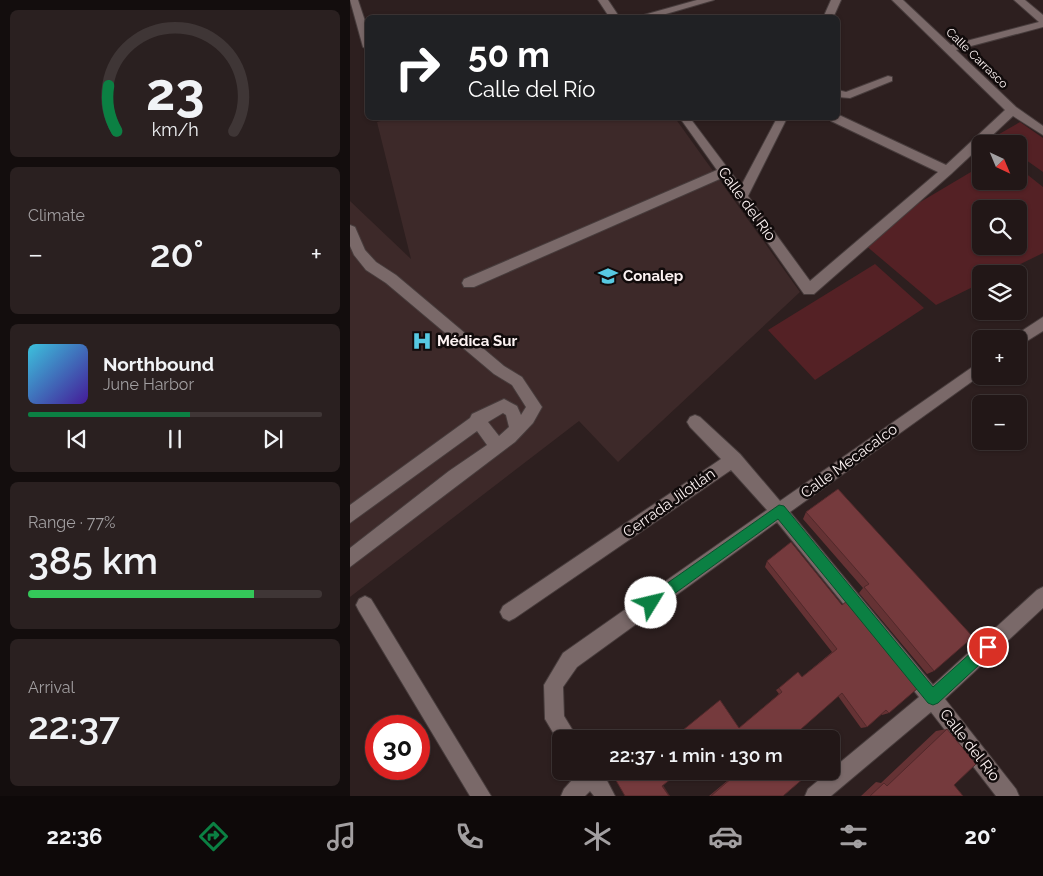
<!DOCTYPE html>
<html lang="en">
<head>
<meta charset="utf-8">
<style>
  :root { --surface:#221717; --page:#2a2020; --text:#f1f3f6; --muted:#a29fa1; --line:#3f3636; --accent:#0b8043 }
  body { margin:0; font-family:Raleway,sans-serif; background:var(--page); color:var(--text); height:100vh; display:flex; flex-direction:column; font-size:19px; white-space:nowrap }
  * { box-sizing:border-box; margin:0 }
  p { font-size:16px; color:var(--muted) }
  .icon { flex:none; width:28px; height:28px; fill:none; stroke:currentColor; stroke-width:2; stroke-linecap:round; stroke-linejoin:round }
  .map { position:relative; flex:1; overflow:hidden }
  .details { display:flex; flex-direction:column; gap:10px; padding:10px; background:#130d0d; width:350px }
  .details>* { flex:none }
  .top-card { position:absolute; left:15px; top:15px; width:475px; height:105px; border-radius:8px; box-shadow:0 1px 4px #0004,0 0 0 1px var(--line); background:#202124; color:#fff; overflow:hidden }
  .needle { width:32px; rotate:136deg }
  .buttons { position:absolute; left:622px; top:135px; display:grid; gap:10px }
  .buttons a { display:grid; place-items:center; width:55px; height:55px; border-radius:8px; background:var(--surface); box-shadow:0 1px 4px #0004,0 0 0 1px var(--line); font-size:25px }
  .speed { position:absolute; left:15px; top:715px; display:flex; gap:10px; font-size:25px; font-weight:700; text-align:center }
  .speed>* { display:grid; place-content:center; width:65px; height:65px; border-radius:50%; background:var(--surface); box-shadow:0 1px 4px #0004,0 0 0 1px var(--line); line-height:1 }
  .speed .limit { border:8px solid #d22; background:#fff; color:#111 }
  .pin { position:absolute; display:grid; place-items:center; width:42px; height:42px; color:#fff; margin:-21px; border:2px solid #fff; border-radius:50%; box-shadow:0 1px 5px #0007 }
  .me { position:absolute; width:55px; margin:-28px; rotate:54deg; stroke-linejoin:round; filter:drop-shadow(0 0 4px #0008) }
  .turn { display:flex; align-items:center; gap:18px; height:105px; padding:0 20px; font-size:22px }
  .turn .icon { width:65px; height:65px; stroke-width:2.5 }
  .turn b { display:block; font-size:35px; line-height:42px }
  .big { font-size:38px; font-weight:600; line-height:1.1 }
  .details .card { flex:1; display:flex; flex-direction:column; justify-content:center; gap:8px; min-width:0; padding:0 18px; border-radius:8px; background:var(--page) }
  .details .dial { align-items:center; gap:0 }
  .dial svg { height:130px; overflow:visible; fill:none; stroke:var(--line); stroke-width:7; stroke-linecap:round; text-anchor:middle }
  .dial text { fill:var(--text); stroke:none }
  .song { display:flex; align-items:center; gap:15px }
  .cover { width:60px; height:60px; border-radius:8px; background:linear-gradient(135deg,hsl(190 70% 55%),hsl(260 70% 35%)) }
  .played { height:5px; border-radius:2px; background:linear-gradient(90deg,var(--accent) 55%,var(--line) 55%) }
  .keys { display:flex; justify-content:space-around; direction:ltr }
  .heat { display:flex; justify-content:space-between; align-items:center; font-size:28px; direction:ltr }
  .charge { height:8px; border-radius:4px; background:linear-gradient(90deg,#34c759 77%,var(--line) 0) }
  .trip { position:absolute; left:202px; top:730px; width:288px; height:50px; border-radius:8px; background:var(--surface); box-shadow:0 1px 4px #0004,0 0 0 1px var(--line); font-weight:600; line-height:50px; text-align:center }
  .dock { display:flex; height:80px; justify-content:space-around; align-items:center; background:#0e0909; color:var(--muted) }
  .dock .icon { width:35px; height:35px }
  .dock .current { color:var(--accent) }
  .dock b { font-size:22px; color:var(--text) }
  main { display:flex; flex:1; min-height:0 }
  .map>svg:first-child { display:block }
  .built { fill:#3d2929 }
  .green { fill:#542125; fill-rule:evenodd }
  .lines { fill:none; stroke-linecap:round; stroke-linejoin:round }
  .minor-casing { stroke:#473c3c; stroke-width:2 }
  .minor { fill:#7a6969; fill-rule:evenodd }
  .wall { fill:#653234 }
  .shaded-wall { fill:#52292b }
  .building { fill:#753a3d; stroke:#52292b }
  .route { fill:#0b8043; stroke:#07532c }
  .labels { text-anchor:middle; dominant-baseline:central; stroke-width:5; stroke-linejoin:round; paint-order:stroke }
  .far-street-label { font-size:12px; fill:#fcf2f2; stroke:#110b0b }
  .street-label { font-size:15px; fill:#fcf2f2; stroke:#110b0b }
  .poi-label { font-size:15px; font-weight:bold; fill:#fcf2f2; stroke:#110b0b; text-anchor:start }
</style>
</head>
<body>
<main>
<section class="details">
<div class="card dial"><svg viewBox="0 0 100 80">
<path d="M14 69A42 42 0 1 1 86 69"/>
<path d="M14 69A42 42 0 0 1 9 41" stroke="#0b8043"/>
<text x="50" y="56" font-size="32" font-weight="700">23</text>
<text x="50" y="72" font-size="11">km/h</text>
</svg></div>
<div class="card"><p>Climate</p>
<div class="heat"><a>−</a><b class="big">20°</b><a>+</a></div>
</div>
<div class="card">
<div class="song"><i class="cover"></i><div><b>Northbound</b><p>June Harbor</p></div></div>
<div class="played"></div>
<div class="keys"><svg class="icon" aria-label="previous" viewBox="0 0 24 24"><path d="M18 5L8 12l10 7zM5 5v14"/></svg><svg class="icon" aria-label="pause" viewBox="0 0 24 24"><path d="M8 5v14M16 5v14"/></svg><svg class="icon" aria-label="next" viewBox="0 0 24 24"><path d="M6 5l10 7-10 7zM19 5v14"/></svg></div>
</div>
<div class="card"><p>Range · 77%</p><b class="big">385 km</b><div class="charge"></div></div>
<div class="card"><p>Arrival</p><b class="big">22:37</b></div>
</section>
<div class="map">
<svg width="693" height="796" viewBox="0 0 693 796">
  <rect width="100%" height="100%" fill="#2d1f1f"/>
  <!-- built -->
  <path class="built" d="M41 118H325L450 292 268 462 229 421 0 597V201L61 259 27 122Z"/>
  <!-- green -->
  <path class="green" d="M670 122 693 138V172L669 155V144H654L644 137Z
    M631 166V181H669V168L693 187V253L650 274H631V283L586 305 508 239ZM631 209H669V246H631Z
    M525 264 574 308 465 380 418 330Z"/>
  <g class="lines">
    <defs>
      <path id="minor" d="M0 0H8L18 30V50L13 47Z
        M248 0H258L270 18H260Z
        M347 0H364L302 18H283Z
        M481 0H491L483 18H473Z
        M542 0H553L601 45 689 22 664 0H675L693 15V27L606 50 666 107 693 126V135L663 116 601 174 464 294H454L372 178 124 287H114L112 283 114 279 367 170 330 118H340L391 186 427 118H437L398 196 460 281 588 172 481 121 480 118 489 115 596 165 655 110Z
        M538 76 542 77V81L500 98 488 97V90L496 92Z
        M0 225 5 227 15 250 26 262 46 275 154 366 172 377 192 407 183 423 165 442 0 567V548L99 471 137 445 127 431 0 523V505L120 418 122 414 154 399 167 406 171 415 176 407 162 385 144 374 36 283 16 270 4 255 0 246ZM153 413 156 415 159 427 149 436 138 422Z
        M693 317V331L669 346V339H663L664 336Z
        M631 361V375L440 512 583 685 687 590 693 587V608L595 699 666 789 669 796H646L581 712 481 796H455L458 789 569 697 427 522 227 667 213 687 214 716 228 739H211V746L195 719 194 685 213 653 417 510 381 470 165 618 159 621 153 618 150 612 153 606 371 459 340 427 337 422 340 417 345 415 350 417 390 454 430 501Z
        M15 596 21 599 141 796H120L9 611 6 605 9 599Z
        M230 771H252L265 796H244L240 791 235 796H211L214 789Z"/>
    </defs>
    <!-- minor casing -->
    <use href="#minor" class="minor-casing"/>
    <!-- minor -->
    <use href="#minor" class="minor"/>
  </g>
  <!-- wall -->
  <path class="wall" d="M488 489 584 671 577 674 509 593 513 588 453 519 456 512Z
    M417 561 539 713 532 715V714L517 727 511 728 488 696 451 729 389 728 429 694 426 690 429 688 452 677 482 652 415 567Z
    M597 729 604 785 613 796H511L526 782 531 783 586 731Z
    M389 771H462L433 796H359Z"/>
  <!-- shaded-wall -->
  <path class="shaded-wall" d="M313 785 320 796H319L312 786Z"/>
  <!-- building -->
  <path class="building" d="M488 489 623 637 584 671 514 587 519 584 456 512Z
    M441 542 492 605 497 601 568 688 539 713 536 710 517 727 492 693 451 729 458 739H322L370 700 389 728 432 692 429 688 448 672 452 677 487 649 417 561Z
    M597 729 626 764 604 785 613 796H520L534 783 537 786Z
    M271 771H331L312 786 319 796H275L264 777Z
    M390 771H462L433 796H361Z"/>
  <!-- route -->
  <path class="route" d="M429 505 434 506 583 687 633 642 638 640 643 642 645 647 643 652 588 703 583 705 578 703 428 519 306 607 301 609 296 607 294 603 296 598Z"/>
  <!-- icons -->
  <defs>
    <symbol id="school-bare" viewBox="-9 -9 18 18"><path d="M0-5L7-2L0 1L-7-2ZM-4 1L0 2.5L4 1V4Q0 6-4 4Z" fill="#57c9e2" stroke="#110b0b" stroke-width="2.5" paint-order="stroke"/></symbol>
    <symbol id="hospital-bare" viewBox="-9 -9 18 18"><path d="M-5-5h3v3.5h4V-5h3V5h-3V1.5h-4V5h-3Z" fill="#57c9e2" stroke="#110b0b" stroke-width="2.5" paint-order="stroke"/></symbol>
  </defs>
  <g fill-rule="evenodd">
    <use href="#school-bare" x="244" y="262" width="28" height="28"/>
    <use href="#hospital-bare" x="58" y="327" width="28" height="28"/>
  </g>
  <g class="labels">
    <!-- far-street labels -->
    <g class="far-street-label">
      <text transform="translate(627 58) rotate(44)">Calle Carrasco</text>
    </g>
    <!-- street labels -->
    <g class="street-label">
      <text transform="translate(397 204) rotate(54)">Calle del Río</text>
      <text transform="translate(499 461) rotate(-36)">Calle Mecacalco</text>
      <text transform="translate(319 503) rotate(-35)">Cerrada Jilotlán</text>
      <text transform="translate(620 745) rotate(52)">Calle del Río</text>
    </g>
    <!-- poi labels -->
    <g class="poi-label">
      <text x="273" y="276">Conalep</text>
      <text x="87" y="341">Médica Sur</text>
    </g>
  </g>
</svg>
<div class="buttons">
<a><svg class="needle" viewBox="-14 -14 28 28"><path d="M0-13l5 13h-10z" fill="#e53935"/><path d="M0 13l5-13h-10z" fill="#a29fa1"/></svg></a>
<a><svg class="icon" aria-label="search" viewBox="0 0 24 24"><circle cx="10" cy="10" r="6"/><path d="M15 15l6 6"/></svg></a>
<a><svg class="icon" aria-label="layers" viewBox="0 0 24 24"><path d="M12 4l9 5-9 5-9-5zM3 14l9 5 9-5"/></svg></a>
<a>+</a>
<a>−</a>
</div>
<div class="speed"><div class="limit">30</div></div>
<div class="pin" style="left:638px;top:647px;background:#d93025"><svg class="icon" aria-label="arrive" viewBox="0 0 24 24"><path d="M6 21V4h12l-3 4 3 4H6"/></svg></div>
<svg class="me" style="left:301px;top:603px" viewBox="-20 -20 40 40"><circle r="19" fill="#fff"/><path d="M0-13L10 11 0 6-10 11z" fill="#0b8043"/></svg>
<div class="trip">22:37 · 1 min · 130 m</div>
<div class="top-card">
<div class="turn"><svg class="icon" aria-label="right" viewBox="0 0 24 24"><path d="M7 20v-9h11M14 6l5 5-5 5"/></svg><div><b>50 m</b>Calle del Río</div></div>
</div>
</div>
</main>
<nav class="dock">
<b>22:36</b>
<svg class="icon current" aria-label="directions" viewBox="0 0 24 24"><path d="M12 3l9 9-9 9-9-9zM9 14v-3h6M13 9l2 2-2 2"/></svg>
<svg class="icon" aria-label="music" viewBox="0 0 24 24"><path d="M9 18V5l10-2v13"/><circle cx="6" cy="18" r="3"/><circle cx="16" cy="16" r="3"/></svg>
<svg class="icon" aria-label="phone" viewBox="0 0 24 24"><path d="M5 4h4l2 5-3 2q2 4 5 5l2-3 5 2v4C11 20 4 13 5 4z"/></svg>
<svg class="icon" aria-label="climate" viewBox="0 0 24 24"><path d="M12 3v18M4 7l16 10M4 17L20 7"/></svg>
<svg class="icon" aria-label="car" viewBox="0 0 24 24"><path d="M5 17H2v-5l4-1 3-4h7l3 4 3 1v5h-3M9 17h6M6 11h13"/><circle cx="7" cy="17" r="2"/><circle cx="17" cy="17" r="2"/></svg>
<svg class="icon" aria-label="filters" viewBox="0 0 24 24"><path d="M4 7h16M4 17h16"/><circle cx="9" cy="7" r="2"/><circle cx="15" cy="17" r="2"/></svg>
<b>20°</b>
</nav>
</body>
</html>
